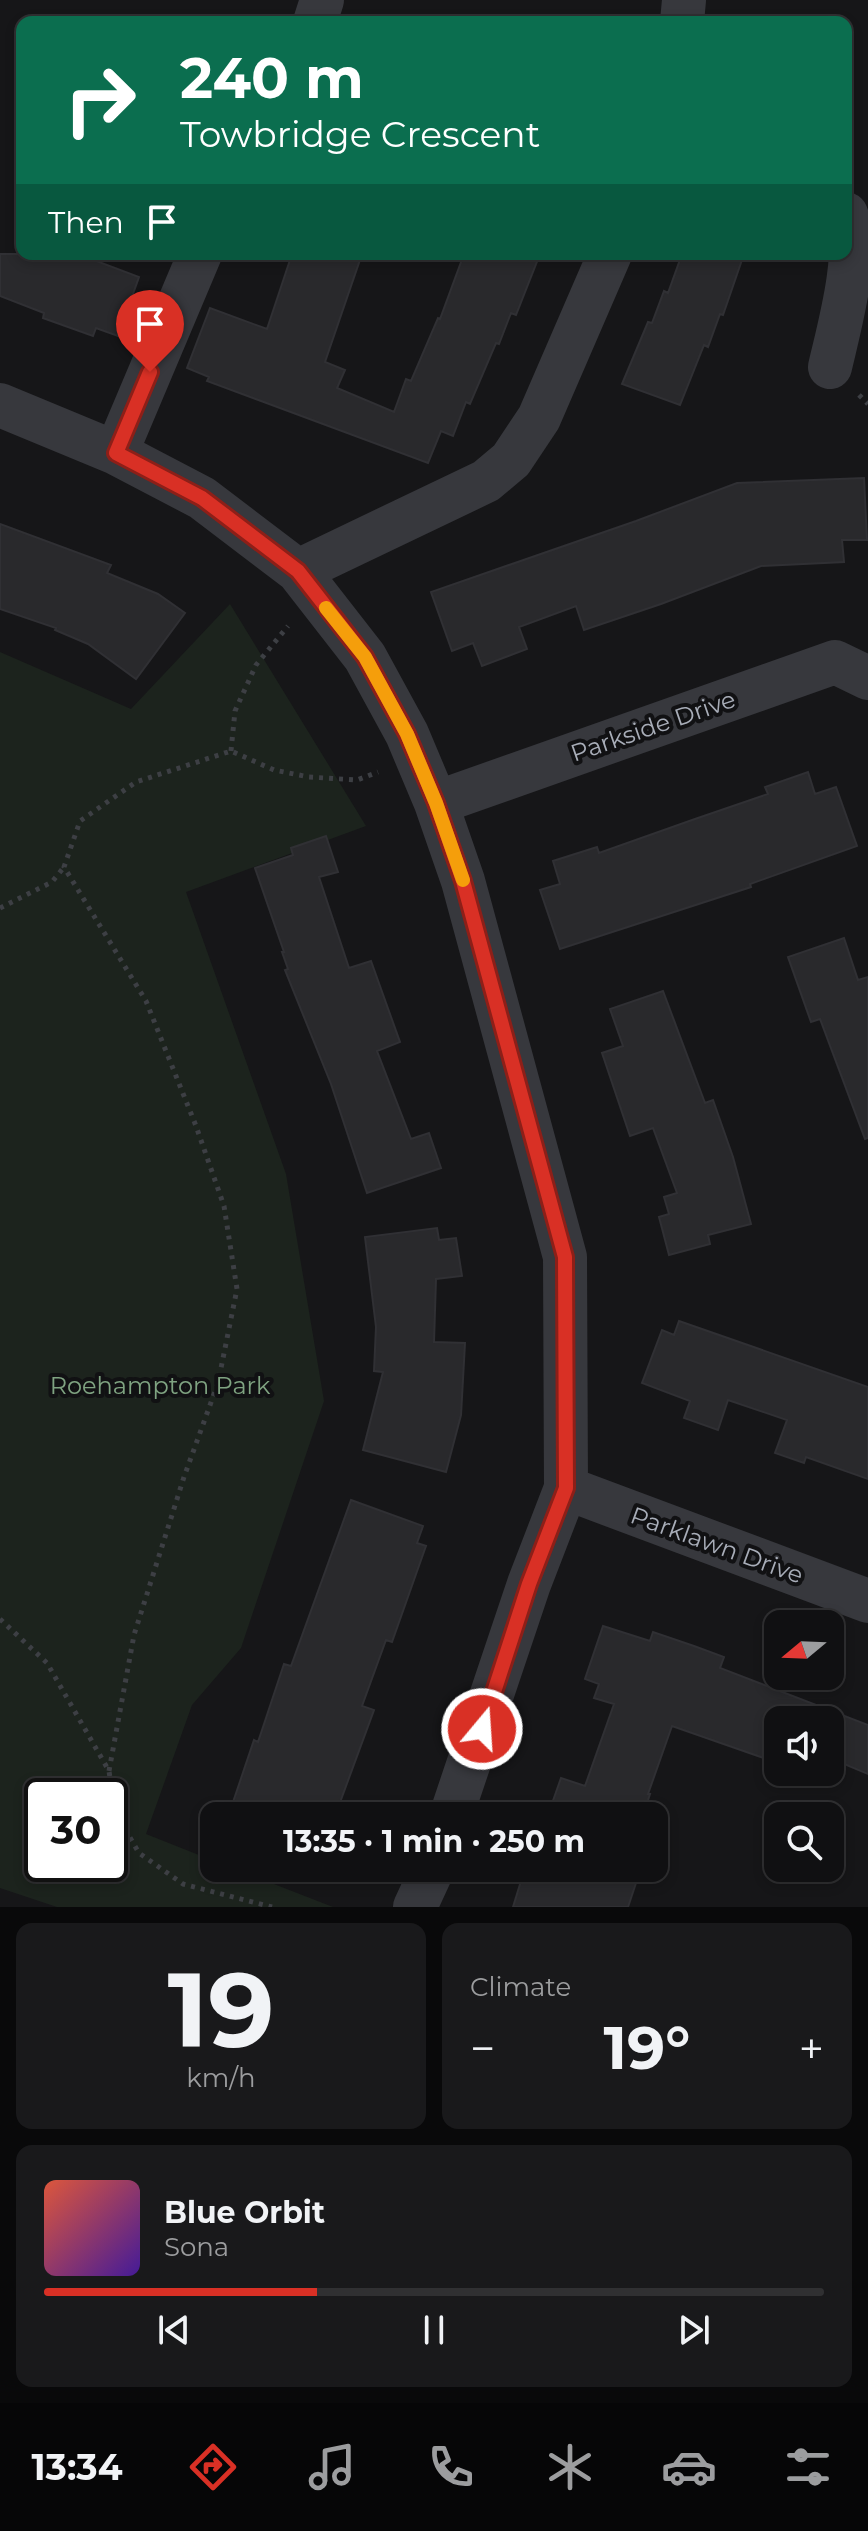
<!DOCTYPE html>
<html lang="en">
<head>
<meta charset="utf-8">
<style>
  :root { --surface:#101012; --page:#19191b; --text:#f1f3f6; --muted:#9c9d9f; --line:#303032; --accent:#d93025 }
  body { margin:0; font-family:Montserrat,sans-serif; background:var(--page); color:var(--text); height:100vh; display:flex; flex-direction:column; font-size:30px; white-space:nowrap }
  * { box-sizing:border-box; margin:0 }
  p { font-size:26px; color:var(--muted) }
  .icon { flex:none; width:44px; height:44px; fill:none; stroke:currentColor; stroke-width:2; stroke-linecap:round; stroke-linejoin:round }
  .map { position:relative; height:1907px; overflow:hidden }
  .panel { display:flex; flex-direction:column; gap:16px; padding:16px; background:#09090a; flex:1 }
  .panel>* { flex:none }
  .guide { position:absolute; left:16px; top:16px; width:836px; height:244px; border-radius:16px; box-shadow:0 4px 12px #0003,0 0 0 2px var(--line); background:#0b6e4f; color:#fff; overflow:hidden }
  .needle { width:52px; rotate:251deg }
  .tools { position:absolute; left:764px; top:1610px; display:grid; gap:16px }
  .tools a { display:grid; place-items:center; width:80px; height:80px; border-radius:16px; background:var(--surface); box-shadow:0 4px 12px #0003,0 0 0 2px var(--line); font-size:40px }
  .speed { position:absolute; left:24px; top:1778px; display:flex; gap:16px; font-size:40px; font-weight:700; text-align:center }
  .speed>* { display:grid; place-content:center; width:104px; height:104px; border-radius:50%; background:var(--surface); box-shadow:0 4px 12px #0003,0 0 0 2px var(--line); line-height:1 }
  .speed .limit { border:4px solid #111; border-radius:12px; background:#fff; color:#111 }
  .pin { position:absolute; display:grid; place-items:center; width:68px; height:68px; color:#fff; margin:-82px -34px; border-radius:50% 50% 50% 0; rotate:-45deg; box-shadow:0 0 8px #0007 }
  .pin .icon { rotate:45deg }
  .me { position:absolute; width:88px; margin:-44px; rotate:18deg; stroke-linejoin:round; filter:drop-shadow(0 0 6px #0008) }
  .turn { display:flex; align-items:center; gap:28px; height:168px; padding:0 32px; font-size:36px }
  .turn .icon { width:104px; height:104px; stroke-width:2.5 }
  .turn b { display:block; font-size:56px; line-height:68px }
  .then { display:flex; align-items:center; height:76px; padding:0 32px; background:#0003; gap:16px; font-size:30px }
  .big { font-size:60px; font-weight:700; line-height:1.1 }
  .panel .card { flex:1; display:flex; flex-direction:column; justify-content:center; gap:12px; min-width:0; padding:0 28px; border-radius:16px; background:var(--page) }
  .panel .dial { align-items:center; gap:0 }
  .dial b { font-size:104px; line-height:1 }
  .song { display:flex; align-items:center; gap:24px }
  .cover { width:96px; height:96px; border-radius:12px; background:linear-gradient(135deg,hsl(10 70% 55%),hsl(260 70% 35%)) }
  .played { height:8px; border-radius:4px; background:linear-gradient(90deg,var(--accent) 35%,var(--line) 35%) }
  .keys { display:flex; justify-content:space-around; direction:ltr }
  .heat { display:flex; justify-content:space-between; align-items:center; font-size:44px; direction:ltr }
  .panel .tiles { flex:1; display:grid; gap:16px; grid-template-columns:1fr 1fr }
  .card:last-child { grid-column:span 2 }
  .trip { position:absolute; left:200px; top:1802px; width:468px; height:80px; border-radius:16px; background:var(--surface); box-shadow:0 4px 12px #0003,0 0 0 2px var(--line); font-weight:700; line-height:80px; text-align:center }
  .tab-bar { display:flex; height:128px; justify-content:space-around; align-items:center; background:#060607; color:var(--muted) }
  .tab-bar .icon { width:56px; height:56px }
  .tab-bar .selected { color:var(--accent) }
  .tab-bar b { font-size:36px; color:var(--text) }
  .map>svg:first-child { display:block }
  .green { fill:#1c231d; fill-rule:evenodd }
  .building { fill:#29292c; stroke:#303034; stroke-width:2 }
  .lines { fill:none; stroke-linecap:round; stroke-linejoin:round }
  .path { stroke:#3d3f44; stroke-width:5; stroke-dasharray:4 6; stroke-linecap:butt }
  .street { stroke:#37383d; stroke-width:44 }
  .route-casing { stroke:#8d1f18; stroke-width:20 }
  .route { stroke:#d93025; stroke-width:14 }
  .slow { stroke:#f59e0b; stroke-width:14 }
  .labels { text-anchor:middle; dominant-baseline:central; stroke-width:8; stroke-linejoin:round; paint-order:stroke }
  .street-label { font-size:24px; fill:#a8adb8; stroke:#111113 }
  .park-label { font-size:24px; fill:#7fa381; stroke:#111113 }
</style>
</head>
<body>
<div class="map">
<svg width="868" height="1907" viewBox="0 0 868 1907">
  <rect width="100%" height="100%" fill="#161618"/>
  <!-- green -->
  <path class="green" d="M230 604 366 826 186 892 286 1174 324 1401 241 1648 192 1705 146 1834 214 1861V1868H233L333 1907H57L0 1888V652L131 709ZM42 1796H110V1864H42Z"/>
  <!-- building -->
  <path class="building" d="M0 254H78L139 277 118 336 96 328 93 336 43 318 44 313 0 296Z
    M292 254H362L325 362 345 370 337 388 394 412 406 379 411 381 438 318 440 319 464 254H540L516 315 511 313 499 344 496 343 470 404 466 402 453 436 441 431 428 463 207 381 209 377 187 368 210 308 267 329Z
    M682 254H744L723 315 720 314 708 347 704 345 680 405 622 384 648 322 652 323 664 291 668 293Z
    M864 478 867 540H842L844 562 761 566 661 604 584 630 576 606 519 627 527 649 482 666 473 643 452 651 431 592 636 521 737 483Z
    M0 524 111 565 107 573 158 594 185 613 136 679 88 644 55 630 56 628 0 609Z
    M808 772 815 794 836 787 857 846 750 884 751 887 560 949 540 890 560 884 553 861 597 847 599 853 695 819 768 794 765 787Z
    M326 836 338 872 319 877 349 968 371 961 400 1042 377 1051 411 1139 429 1133 441 1168 367 1193 331 1084 285 970 288 969 282 952H284L255 868 293 855 291 848Z
    M844 938 858 980 868 977V1138L865 1139 820 1019 811 1022 788 957Z
    M663 991 705 1103 713 1100 733 1157 751 1224 708 1235 710 1244 669 1255 659 1217 669 1214 664 1197 677 1193 653 1128 630 1136 602 1053 623 1046 610 1009Z
    M437 1228 439 1240 456 1238 462 1276 436 1279 434 1342 465 1343 461 1415 446 1472 363 1450 383 1372 374 1371 376 1327 365 1237Z
    M679 1321 868 1387V1479L806 1457 804 1463 775 1453 787 1420 728 1400 718 1430 684 1418 690 1401 642 1383 662 1330 674 1335Z
    M351 1500 423 1526 417 1543 426 1546 392 1642 386 1640 362 1706 374 1710 335 1816H328L306 1808 303 1816H227L229 1810 230 1811 254 1740 258 1742 284 1664 291 1666Z
    M603 1626 650 1641 653 1632 694 1646 724 1657 720 1668 868 1725V1774L830 1758V1720H778V1763L672 1726 648 1794H650L643 1816H561L549 1812 561 1778 585 1786 614 1704 594 1698 599 1684 585 1679Z
    M525 1868H641L628 1907H513Z"/>
  <g class="lines">
    <!-- path -->
    <path class="path" d="M859 395 868 404
      M231 751 235 711 256 665 288 626
      M0 908 52 882 64 867
      M0 1619 47 1663 109 1771 115 1812 139 1853 183 1884 272 1907
      M109 1771 134 1635 184 1477 218 1383 237 1289 224 1206 196 1126 146 1001 64 867 80 821 136 782 231 751 274 770 309 777 357 780 378 772"/>
    <!-- street -->
    <path class="street" d="M315 22 322 0
      M682 22 684 0
      M830 367C839 328 861 250 846 214
      M0 405 116 453 202 498 298 571 365 657 407 734 436 803 463 881 565 1257 566 1488 529 1584 451 1816
      M116 453 200 254
      M298 571 486 481 511 460 539 418 610 254
      M436 803 835 662 868 678
      M566 1488 868 1601
      M415 1907 433 1868"/>
  </g>
  <g class="lines">
    <defs>
      <path id="route" d="M150 372 116 453 202 498 298 571 365 657 407 734 436 803 463 881 565 1257 566 1488 529 1584 482 1729"/>
    </defs>
    <!-- route casing -->
    <use href="#route" class="route-casing"/>
    <!-- route -->
    <use href="#route" class="route"/>
    <!-- slow -->
    <path class="slow" d="M326 608 365 657 407 734 436 803 463 880"/>
  </g>
  <g class="labels">
    <!-- street labels -->
    <g class="street-label">
      <text transform="translate(653 726) rotate(-19)">Parkside Drive</text>
      <text transform="translate(717 1545) rotate(20)">Parklawn Drive</text>
    </g>
    <!-- park labels -->
    <g class="park-label">
      <text x="160" y="1385">Roehampton Park</text>
    </g>
  </g>
</svg>
<div class="tools">
<a><svg class="needle" viewBox="-14 -14 28 28"><path d="M0-13l5 13h-10z" fill="#e53935"/><path d="M0 13l5-13h-10z" fill="#9c9d9f"/></svg></a>
<a><svg class="icon" aria-label="sound" viewBox="0 0 24 24"><path d="M4 9h4l5-4v14l-5-4H4zM17 9q2 3 0 6"/></svg></a>
<a><svg class="icon" aria-label="search" viewBox="0 0 24 24"><circle cx="10" cy="10" r="6"/><path d="M15 15l6 6"/></svg></a>
</div>
<div class="speed"><div class="limit">30</div></div>
<div class="pin" style="left:150px;top:372px;background:#d93025"><svg class="icon" aria-label="arrive" viewBox="0 0 24 24"><path d="M6 21V4h12l-3 4 3 4H6"/></svg></div>
<svg class="me" style="left:482px;top:1729px" viewBox="-20 -20 40 40"><circle r="17" fill="#d93025" stroke="#fff" stroke-width="3"/><path d="M0-11L8 9 0 5-8 9z" fill="#fff"/></svg>
<div class="trip">13:35 · 1 min · 250 m</div>
<div class="guide">
<div class="turn"><svg class="icon" aria-label="right" viewBox="0 0 24 24"><path d="M7 20v-9h11M14 6l5 5-5 5"/></svg><div><b>240 m</b>Towbridge Crescent</div></div>
<div class="then">Then<svg class="icon" aria-label="arrive" viewBox="0 0 24 24"><path d="M6 21V4h12l-3 4 3 4H6"/></svg></div>
</div>
</div>
<section class="panel">
<div class="tiles">
<div class="card dial"><b>19</b><p>km/h</p></div>
<div class="card"><p>Climate</p>
<div class="heat"><a>−</a><b class="big">19°</b><a>+</a></div>
</div>
<div class="card">
<div class="song"><i class="cover"></i><div><b>Blue Orbit</b><p>Sona</p></div></div>
<div class="played"></div>
<div class="keys"><svg class="icon" aria-label="previous" viewBox="0 0 24 24"><path d="M18 5L8 12l10 7zM5 5v14"/></svg><svg class="icon" aria-label="pause" viewBox="0 0 24 24"><path d="M8 5v14M16 5v14"/></svg><svg class="icon" aria-label="next" viewBox="0 0 24 24"><path d="M6 5l10 7-10 7zM19 5v14"/></svg></div>
</div>
</div>
</section>
<nav class="tab-bar">
<b>13:34</b>
<svg class="icon selected" aria-label="directions" viewBox="0 0 24 24"><path d="M12 3l9 9-9 9-9-9zM9 14v-3h6M13 9l2 2-2 2"/></svg>
<svg class="icon" aria-label="music" viewBox="0 0 24 24"><path d="M9 18V5l10-2v13"/><circle cx="6" cy="18" r="3"/><circle cx="16" cy="16" r="3"/></svg>
<svg class="icon" aria-label="phone" viewBox="0 0 24 24"><path d="M5 4h4l2 5-3 2q2 4 5 5l2-3 5 2v4C11 20 4 13 5 4z"/></svg>
<svg class="icon" aria-label="climate" viewBox="0 0 24 24"><path d="M12 3v18M4 7l16 10M4 17L20 7"/></svg>
<svg class="icon" aria-label="car" viewBox="0 0 24 24"><path d="M5 17H2v-5l4-1 3-4h7l3 4 3 1v5h-3M9 17h6M6 11h13"/><circle cx="7" cy="17" r="2"/><circle cx="17" cy="17" r="2"/></svg>
<svg class="icon" aria-label="filters" viewBox="0 0 24 24"><path d="M4 7h16M4 17h16"/><circle cx="9" cy="7" r="2"/><circle cx="15" cy="17" r="2"/></svg>
</nav>
</body>
</html>
